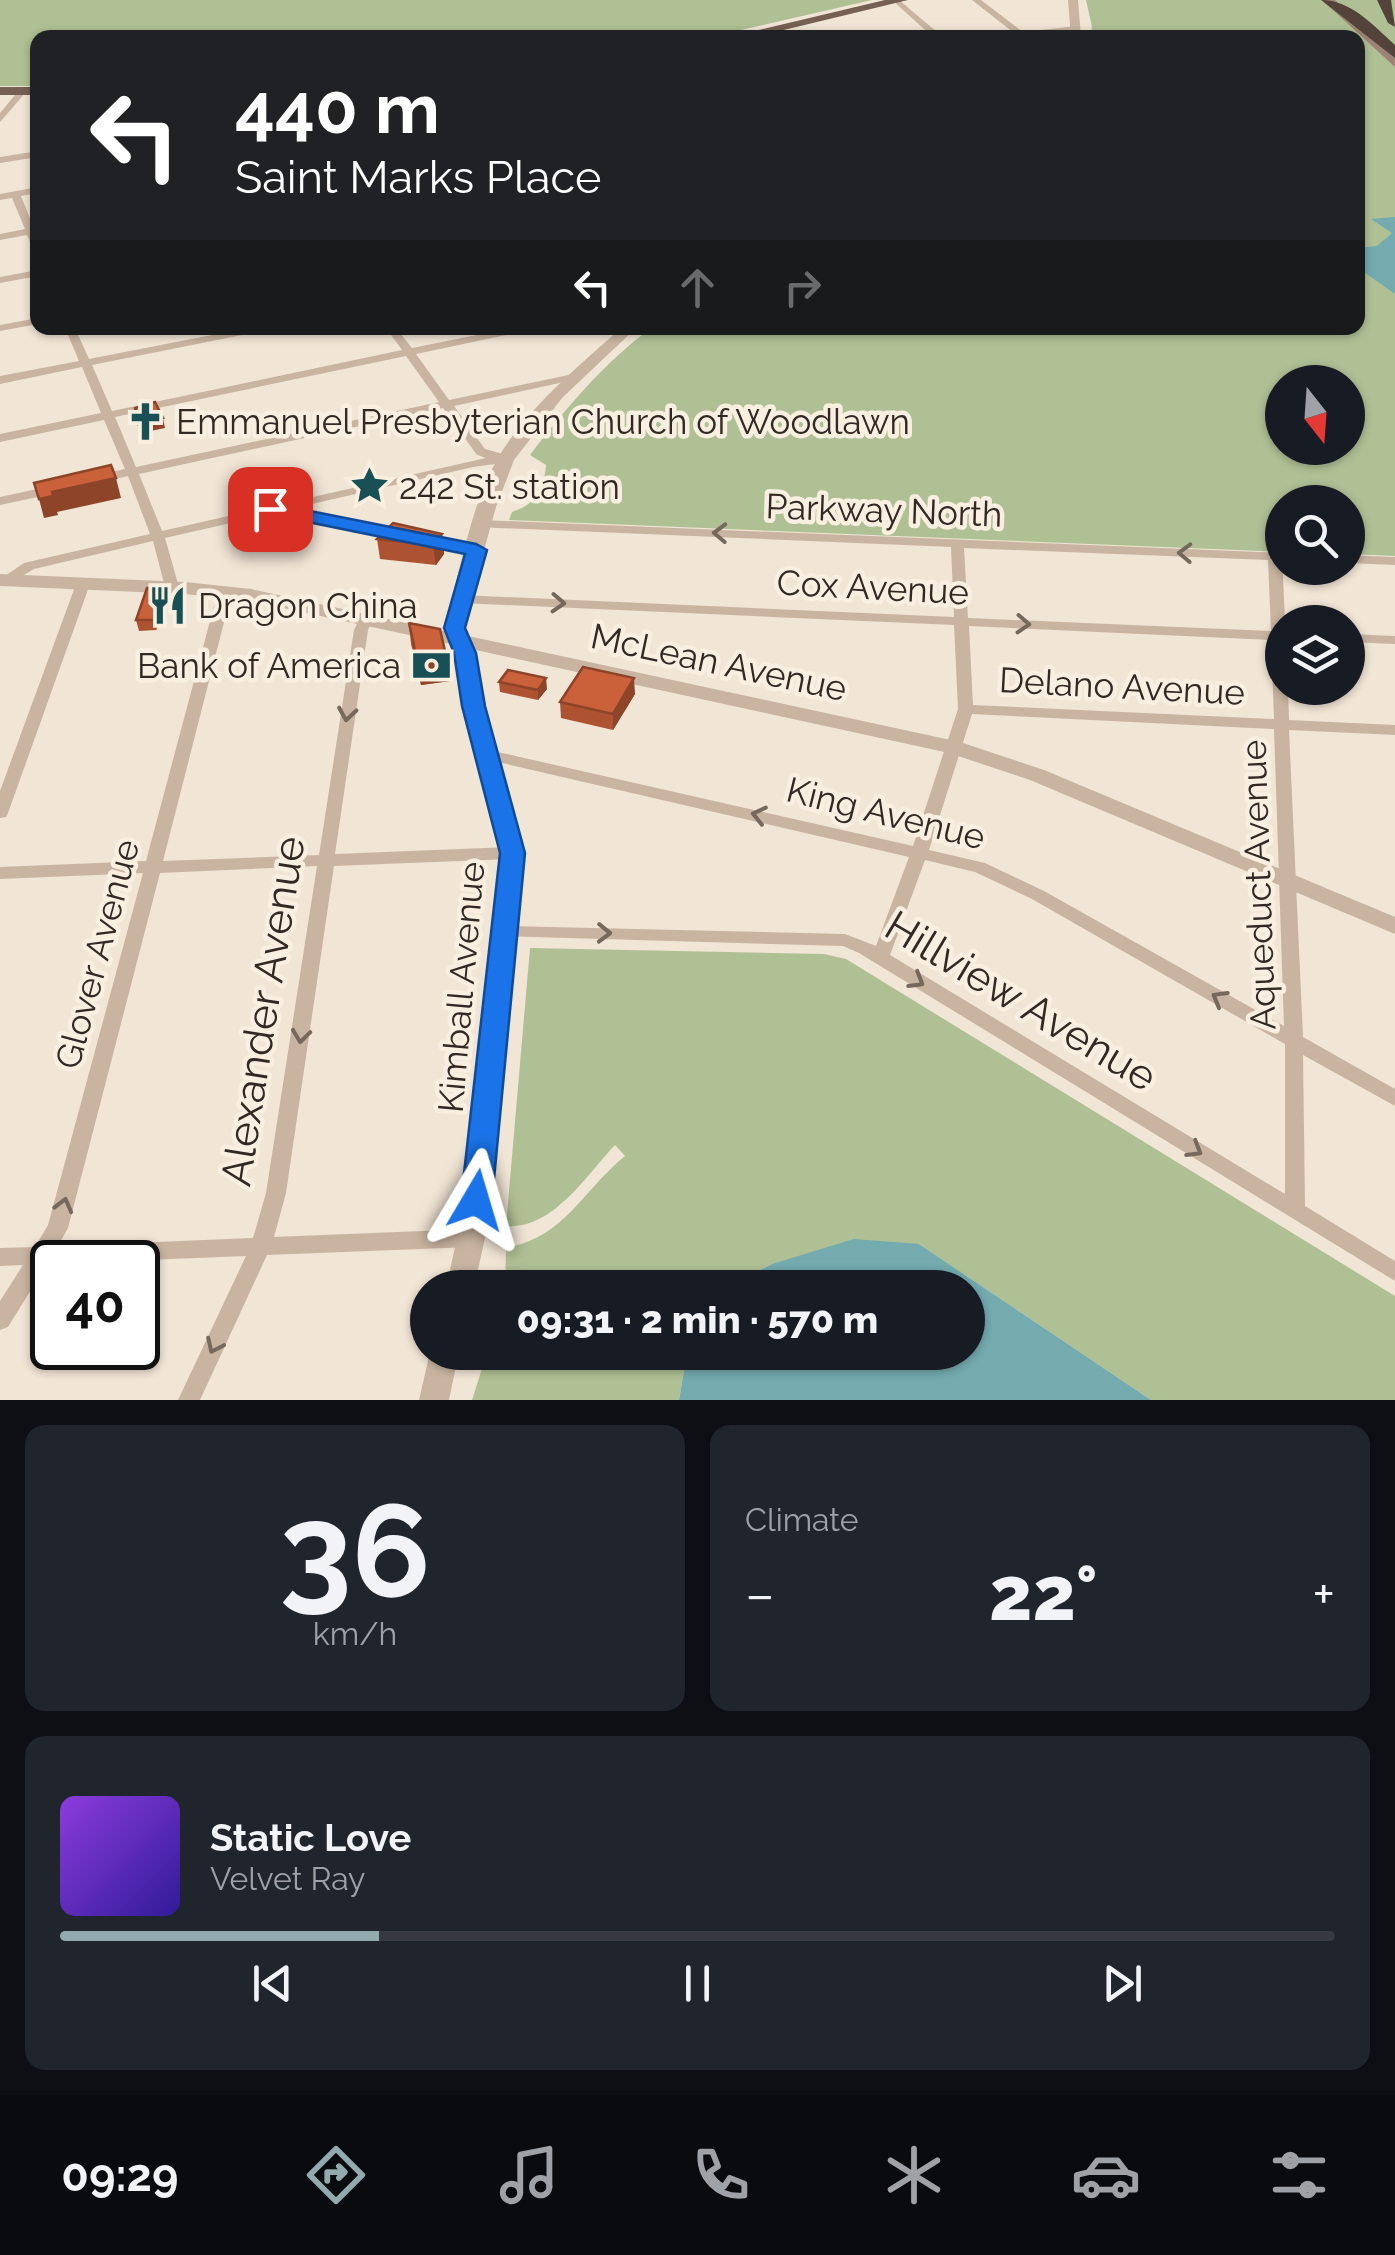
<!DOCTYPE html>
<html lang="en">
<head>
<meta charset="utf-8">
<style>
  :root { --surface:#171b24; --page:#20242c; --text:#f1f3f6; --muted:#9ea1a6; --line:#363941; --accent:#90aaae }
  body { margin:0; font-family:Raleway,sans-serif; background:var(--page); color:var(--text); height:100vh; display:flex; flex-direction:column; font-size:38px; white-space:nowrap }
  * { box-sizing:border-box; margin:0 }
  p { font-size:32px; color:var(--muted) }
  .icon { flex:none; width:55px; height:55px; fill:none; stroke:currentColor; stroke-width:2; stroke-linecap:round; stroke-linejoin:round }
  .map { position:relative; height:1400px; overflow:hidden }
  .details { display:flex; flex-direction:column; gap:25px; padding:25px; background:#0d0f14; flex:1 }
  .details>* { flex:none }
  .banner { position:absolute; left:30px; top:30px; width:1335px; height:305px; border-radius:20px; box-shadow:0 2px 8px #0004; background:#202124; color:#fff; overflow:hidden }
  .needle { width:65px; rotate:163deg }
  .fabs { position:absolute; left:1265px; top:365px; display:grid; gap:20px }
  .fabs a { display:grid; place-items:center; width:100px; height:100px; border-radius:50%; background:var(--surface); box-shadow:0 2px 8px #0004; font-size:50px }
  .speed { position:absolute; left:30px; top:1240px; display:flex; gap:20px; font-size:50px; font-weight:700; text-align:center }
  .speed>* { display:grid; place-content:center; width:130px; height:130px; border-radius:50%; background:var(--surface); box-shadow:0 2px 8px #0004; line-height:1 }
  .speed .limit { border:5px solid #111; border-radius:15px; background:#fff; color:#111 }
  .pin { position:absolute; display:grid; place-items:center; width:85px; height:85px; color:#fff; margin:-42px; border-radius:20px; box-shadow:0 5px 15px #0006 }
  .me { position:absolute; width:110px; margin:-55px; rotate:7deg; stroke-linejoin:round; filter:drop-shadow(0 0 8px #0008) }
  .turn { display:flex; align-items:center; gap:35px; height:210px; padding:0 40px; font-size:45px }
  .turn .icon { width:130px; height:130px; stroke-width:2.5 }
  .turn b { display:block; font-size:70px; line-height:85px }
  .lanes { display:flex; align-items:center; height:95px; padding:0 40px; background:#0003; justify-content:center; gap:50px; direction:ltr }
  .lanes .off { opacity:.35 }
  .big { font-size:75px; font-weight:800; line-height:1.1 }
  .details .tile { flex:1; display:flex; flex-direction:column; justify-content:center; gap:15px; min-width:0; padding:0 35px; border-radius:20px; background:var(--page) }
  .details .dial { align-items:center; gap:0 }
  .dial b { font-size:130px; line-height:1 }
  .song { display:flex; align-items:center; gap:30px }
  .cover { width:120px; height:120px; border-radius:15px; background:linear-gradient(135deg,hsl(270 70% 55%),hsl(250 70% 35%)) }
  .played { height:10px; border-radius:5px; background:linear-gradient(90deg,var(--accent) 25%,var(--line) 25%) }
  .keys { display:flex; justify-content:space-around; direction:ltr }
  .heat { display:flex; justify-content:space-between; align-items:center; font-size:55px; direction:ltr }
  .details .tiles { flex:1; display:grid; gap:25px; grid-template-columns:1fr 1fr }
  .tile:last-child { grid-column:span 2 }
  .trip { position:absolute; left:410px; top:1270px; width:575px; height:100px; border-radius:50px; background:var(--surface); box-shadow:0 2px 8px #0004; font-weight:800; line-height:100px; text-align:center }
  .tab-bar { display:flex; height:160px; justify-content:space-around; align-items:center; background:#090b0e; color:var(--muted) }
  .tab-bar .icon { width:70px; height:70px }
  .tab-bar .active { color:var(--accent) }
  .tab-bar b { font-size:45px; color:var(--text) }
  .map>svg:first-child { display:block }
  .green { fill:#b0c095; fill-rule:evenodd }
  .water { fill:#73abaf }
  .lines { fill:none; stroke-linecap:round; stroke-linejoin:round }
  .minor { fill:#c9b4a1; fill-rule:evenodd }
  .tertiary { fill:#c9b4a1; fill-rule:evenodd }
  .secondary { fill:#9c8373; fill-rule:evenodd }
  .primary { fill:#766054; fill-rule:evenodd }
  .motorway { fill:#54433b; fill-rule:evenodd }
  .wall { fill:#ae5332 }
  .shaded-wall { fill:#8d4429 }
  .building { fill:#ca613a; stroke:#8d4429; stroke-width:2.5 }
  .oneway { stroke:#76685c }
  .route { fill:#1a73e8; stroke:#114b97; stroke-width:2.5 }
  .labels { text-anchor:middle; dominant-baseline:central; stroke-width:9; stroke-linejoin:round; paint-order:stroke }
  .poi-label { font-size:35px; fill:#332924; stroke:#f9efe1; text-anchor:start }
  .street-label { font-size:35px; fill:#332924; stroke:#f9efe1 }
  .near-street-label { font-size:42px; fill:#332924; stroke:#f9efe1 }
</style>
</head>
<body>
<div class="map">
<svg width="1395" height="1400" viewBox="0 0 1395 1400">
  <rect width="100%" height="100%" fill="#f1e5d5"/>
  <!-- green -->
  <path class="green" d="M0 0H872L706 38H38L37 86H0Z
    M1086 0H1395V556L1348 554V502H1282V552L509 520 512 512C536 504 544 490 546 465L530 455C566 408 604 363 651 328H1358V38L1090 37 1092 27ZM1282 382H1348V448H1282Z
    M530 948 824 954 846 959 1395 1296V1400H1151L919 1244 772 1264 725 1287 505 1288 506 1248C565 1237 582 1191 625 1156L615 1145C586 1176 552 1230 506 1226Z
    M487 1353H687L679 1400H472Z"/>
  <!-- water -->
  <path class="water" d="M1395 217V294L1358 268V248L1377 246 1392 233 1371 219Z
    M854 1239 919 1244 1151 1400H679L687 1353 968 1352V1288L725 1287 772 1264Z"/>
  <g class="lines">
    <!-- minor -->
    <path class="minor" d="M892 0H899L944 38H934Z
      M972 0H981L1023 32 1077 26 1081 28 1016 38H987L1014 33Z
      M20 89 27 91 0 122V113Z
      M38 151V157L0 163V157Z
      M38 187V193L21 196 34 228 38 227V251L33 248 27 235 0 240V234L25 229 12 198 0 200V194Z
      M38 270V276L0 283V277Z
      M38 318V324L0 331V325Z
      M65 328H75L89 359 248 328H268L262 331 92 365 112 411 402 350 386 328H396L412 348 511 328H530L525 331 416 354 449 400 573 374 579 377 573 380 454 406 485 449 510 456V462L473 467 290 509 409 533 411 536 409 539 404 540 274 513 165 538 179 587 177 590H167L165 587 153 541 34 569 7 585 0 581 2 578 24 563 150 534 128 476 98 483 92 479 94 476 125 469 104 420 0 442V434L101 413 82 367 0 384V376L79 361ZM406 356 439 402 136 467 115 417ZM443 408 477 455 486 458 162 531 139 474Z
      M56 485 62 489 61 492 0 505V497Z
      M482 520 1282 553 1285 622H1282V688H1288L1289 720 1395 725V735L1289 730 1303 1037 1395 1089V1106L1303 1055 1305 1206 1395 1261V1281L859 953 843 946 500 936 497 932 500 928 506 926 845 934 876 946 909 857 489 760 481 755 489 750 913 846 958 709 954 625 461 603 454 599 461 595 954 617 951 547 477 527 475 524 477 521ZM964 548 1268 560 1271 631 968 618ZM969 626 1271 640 1274 719 973 705ZM972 714 1274 729 1284 1026 1044 891 985 863 929 850ZM925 860 975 872 1032 899 1285 1044V1194L890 955Z
      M426 536 476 546 483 550 476 554 421 543 419 540 421 537Z
      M1348 555 1395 557V565L1348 563Z
      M83 580 90 584 8 813 6 817 0 818V791L76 584Z
      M225 587 232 591 163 861 319 855 354 630 361 616 366 615 373 619 368 630 335 854 512 847 518 849 520 853 518 857 512 859 334 866 286 1193 274 1237 471 1229 478 1232 481 1238 478 1244 471 1247 267 1255 200 1400H178L246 1256 47 1264 8 1327 0 1330V1301L23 1265 0 1266V1248L35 1247 48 1225 143 873 0 879V867L146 861 218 591ZM317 866 266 1193 253 1238 58 1246 68 1228 160 873Z
      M1348 634 1395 636V644L1348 642Z"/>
    <!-- tertiary -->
    <path class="tertiary" d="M1068 0H1078L1081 38H1071Z
      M621 328H636L562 398 514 460 496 507 464 622 468 636 960 742 1044 770 1395 917V934L1030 780 949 753 471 649 523 853 504 1083 485 1238 474 1288H446L457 1238 478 1083 501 853 451 644 251 601 185 594 0 586V574L185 582 251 589 448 632 446 622C461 569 470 506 498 458 528 407 578 367 621 328Z
      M430 1352H459L449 1400H419Z"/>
    <!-- secondary -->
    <path class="secondary" d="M1322 0H1335L1395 56V67Z"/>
    <!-- primary -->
    <path class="primary" d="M885 0H908L751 38H725Z
      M0 87H38V95H0Z"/>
    <!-- motorway -->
    <path class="motorway" d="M1321 0C1351 0 1373 25 1395 45V58Z
      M1377 0H1391L1395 27 1388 23Z"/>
  </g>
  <!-- wall -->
  <path class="wall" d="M442 534 444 554 436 565 380 559 377 539Z
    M166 599 156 630 139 631 136 620Z
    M409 623 447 660 450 681 421 685 411 644Z
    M499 682 547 689 538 700 500 692Z
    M635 694 613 730 561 718 560 702Z"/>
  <!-- shaded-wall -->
  <path class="shaded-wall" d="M163 418 165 428 141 433 138 424Z
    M116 478 121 498 57 512 58 515 44 518 39 499 52 492Z
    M442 534 444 554 436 565 433 545Z
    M163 589 166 599 156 630 154 620Z
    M447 660 450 681 421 685 418 664Z
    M546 678 547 689 538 700V690Z
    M634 678 635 694 613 730V714Z"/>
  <!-- building -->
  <path class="building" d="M155 402 163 418 138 424 135 408Z
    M111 465 116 478 52 492 53 496 39 499 34 483Z
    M393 523 442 534 433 545 377 539Z
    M147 588 163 589 154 620H136Z
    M409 623 440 629 447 660 418 664Z
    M583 667 634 678 613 714 560 702Z
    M508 670 546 678 538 690 499 682Z"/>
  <!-- one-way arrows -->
  <defs><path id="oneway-chevron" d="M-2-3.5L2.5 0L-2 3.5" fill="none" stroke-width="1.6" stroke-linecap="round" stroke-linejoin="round" transform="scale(2.5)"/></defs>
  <g class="oneway">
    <use href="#oneway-chevron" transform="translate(720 533) rotate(-178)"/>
    <use href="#oneway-chevron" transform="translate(1185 553) rotate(-178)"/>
    <use href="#oneway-chevron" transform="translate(558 603) rotate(3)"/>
    <use href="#oneway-chevron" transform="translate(1023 624) rotate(3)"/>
    <use href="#oneway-chevron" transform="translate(347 714) rotate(99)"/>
    <use href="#oneway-chevron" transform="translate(759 815) rotate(-167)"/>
    <use href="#oneway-chevron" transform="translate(604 933) rotate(1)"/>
    <use href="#oneway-chevron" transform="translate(917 981) rotate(31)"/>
    <use href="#oneway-chevron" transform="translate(1219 998) rotate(-150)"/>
    <use href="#oneway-chevron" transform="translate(301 1036) rotate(97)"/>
    <use href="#oneway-chevron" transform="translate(1195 1150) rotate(31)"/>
    <use href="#oneway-chevron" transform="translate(64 1205) rotate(-75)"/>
    <use href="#oneway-chevron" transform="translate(214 1346) rotate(115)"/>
  </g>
  <!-- route -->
  <path class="route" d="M270 503 476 544 487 550 465 628 476 653 485 706 525 853 492 1200 487 1209 476 1212 465 1209 461 1200 500 853 462 706 454 653 444 628 465 554 264 513 261 509Z"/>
  <!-- icons -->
  <defs>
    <symbol id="church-bare" viewBox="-9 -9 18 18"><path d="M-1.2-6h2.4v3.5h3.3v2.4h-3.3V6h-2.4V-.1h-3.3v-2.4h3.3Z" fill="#195055" stroke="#f9efe1" stroke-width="2.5" paint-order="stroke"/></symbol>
    <symbol id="sight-bare" viewBox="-9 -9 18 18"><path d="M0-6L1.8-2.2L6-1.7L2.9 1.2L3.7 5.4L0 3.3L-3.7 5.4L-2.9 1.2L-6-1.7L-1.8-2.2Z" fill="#195055" stroke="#f9efe1" stroke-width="2.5" paint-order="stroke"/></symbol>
    <symbol id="restaurant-bare" viewBox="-9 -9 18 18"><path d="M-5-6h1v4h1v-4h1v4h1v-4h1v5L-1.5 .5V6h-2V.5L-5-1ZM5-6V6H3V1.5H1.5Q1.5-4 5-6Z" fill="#195055" stroke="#f9efe1" stroke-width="2.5" paint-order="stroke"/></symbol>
    <symbol id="bank-bare" viewBox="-9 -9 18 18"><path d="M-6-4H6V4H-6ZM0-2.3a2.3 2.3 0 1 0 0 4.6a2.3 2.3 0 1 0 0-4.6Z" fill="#195055" stroke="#f9efe1" stroke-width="2.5" paint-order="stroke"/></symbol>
  </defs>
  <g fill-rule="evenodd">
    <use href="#church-bare" x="118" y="394" width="55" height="55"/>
    <use href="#sight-bare" x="342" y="458" width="55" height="55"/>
    <use href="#restaurant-bare" x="140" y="578" width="55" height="55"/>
    <use href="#bank-bare" x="404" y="638" width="55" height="55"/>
  </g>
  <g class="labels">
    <!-- poi labels -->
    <g class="poi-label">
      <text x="176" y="421">Emmanuel Presbyterian Church of Woodlawn</text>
      <text x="399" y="486">242 St. station</text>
      <text x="198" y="605">Dragon China</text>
      <text x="401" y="665" text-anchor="end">Bank of America</text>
    </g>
    <!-- street labels -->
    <g class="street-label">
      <text transform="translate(884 510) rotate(2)">Parkway North</text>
      <text transform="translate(873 587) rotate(3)">Cox Avenue</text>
      <text transform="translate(719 662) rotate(12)">McLean Avenue</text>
      <text transform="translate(1122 686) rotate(3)">Delano Avenue</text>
      <text transform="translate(886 813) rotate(14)">King Avenue</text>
      <text transform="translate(1258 885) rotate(-92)">Aqueduct Avenue</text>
      <text transform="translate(97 954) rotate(-75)">Glover Avenue</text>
      <text transform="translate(461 987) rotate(-85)">Kimball Avenue</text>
    </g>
    <!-- near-street labels -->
    <g class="near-street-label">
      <text transform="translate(1021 1001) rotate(31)">Hillview Avenue</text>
      <text transform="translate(263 1011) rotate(-81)">Alexander Avenue</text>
    </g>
  </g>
</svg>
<div class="fabs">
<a><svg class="needle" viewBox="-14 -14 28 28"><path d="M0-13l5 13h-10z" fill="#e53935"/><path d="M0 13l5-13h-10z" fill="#9ea1a6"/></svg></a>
<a><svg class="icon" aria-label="search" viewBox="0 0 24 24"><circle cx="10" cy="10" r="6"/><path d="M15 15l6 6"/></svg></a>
<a><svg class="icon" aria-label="layers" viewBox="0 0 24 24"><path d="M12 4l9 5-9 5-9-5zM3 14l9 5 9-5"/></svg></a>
</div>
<div class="speed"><div class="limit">40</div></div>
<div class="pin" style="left:270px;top:509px;background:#d93025"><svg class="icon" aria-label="arrive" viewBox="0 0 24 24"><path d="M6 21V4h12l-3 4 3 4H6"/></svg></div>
<svg class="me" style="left:476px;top:1200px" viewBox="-20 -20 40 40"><path d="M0-17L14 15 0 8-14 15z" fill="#1a73e8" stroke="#fff" stroke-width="4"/></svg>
<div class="trip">09:31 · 2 min · 570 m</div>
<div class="banner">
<div class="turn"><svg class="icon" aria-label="left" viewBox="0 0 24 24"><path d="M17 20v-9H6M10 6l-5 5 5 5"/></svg><div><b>440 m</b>Saint Marks Place</div></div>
<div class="lanes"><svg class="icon" aria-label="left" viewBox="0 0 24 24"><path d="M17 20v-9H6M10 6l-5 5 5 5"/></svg><svg class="icon off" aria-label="ahead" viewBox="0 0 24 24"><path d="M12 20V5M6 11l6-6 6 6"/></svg><svg class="icon off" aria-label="right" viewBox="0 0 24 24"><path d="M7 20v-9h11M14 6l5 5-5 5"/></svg></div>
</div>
</div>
<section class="details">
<div class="tiles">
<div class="tile dial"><b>36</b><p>km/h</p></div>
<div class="tile"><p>Climate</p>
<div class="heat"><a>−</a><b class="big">22°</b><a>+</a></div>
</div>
<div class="tile">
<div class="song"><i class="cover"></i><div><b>Static Love</b><p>Velvet Ray</p></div></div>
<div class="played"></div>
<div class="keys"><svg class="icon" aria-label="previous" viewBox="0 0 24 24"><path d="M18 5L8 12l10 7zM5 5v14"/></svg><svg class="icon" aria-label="pause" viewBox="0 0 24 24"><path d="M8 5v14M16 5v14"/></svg><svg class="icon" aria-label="next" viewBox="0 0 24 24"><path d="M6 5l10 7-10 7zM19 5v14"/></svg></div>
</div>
</div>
</section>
<nav class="tab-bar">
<b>09:29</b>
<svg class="icon active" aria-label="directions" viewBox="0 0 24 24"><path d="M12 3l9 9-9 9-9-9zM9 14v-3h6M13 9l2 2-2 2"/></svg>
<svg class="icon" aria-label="music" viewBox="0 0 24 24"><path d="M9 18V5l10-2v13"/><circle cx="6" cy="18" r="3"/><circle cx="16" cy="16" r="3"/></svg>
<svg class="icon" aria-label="phone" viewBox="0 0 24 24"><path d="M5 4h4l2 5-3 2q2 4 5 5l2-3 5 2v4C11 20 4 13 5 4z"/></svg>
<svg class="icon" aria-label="climate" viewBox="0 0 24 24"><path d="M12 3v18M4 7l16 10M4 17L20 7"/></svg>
<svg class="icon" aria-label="car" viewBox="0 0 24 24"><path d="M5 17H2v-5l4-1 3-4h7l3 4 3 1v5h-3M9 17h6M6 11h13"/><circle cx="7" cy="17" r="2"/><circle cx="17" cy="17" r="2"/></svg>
<svg class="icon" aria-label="filters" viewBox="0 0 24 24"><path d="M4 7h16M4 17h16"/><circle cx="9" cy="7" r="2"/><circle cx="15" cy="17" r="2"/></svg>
</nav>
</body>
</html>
